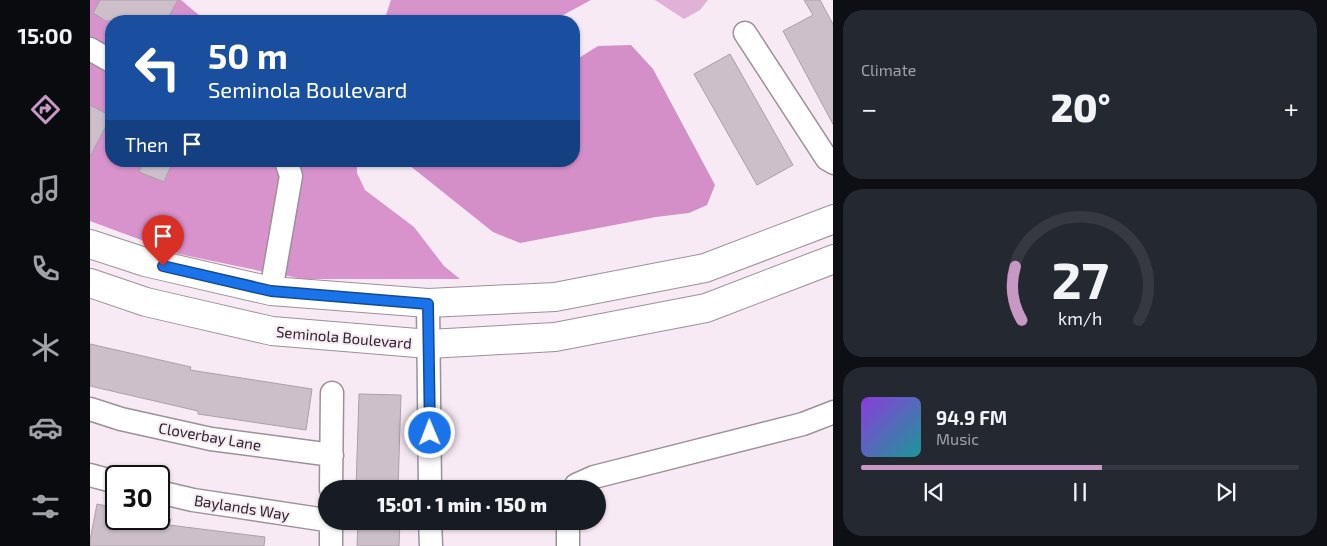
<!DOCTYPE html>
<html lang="en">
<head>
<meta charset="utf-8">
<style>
  :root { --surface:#171b24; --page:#242831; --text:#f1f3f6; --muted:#9ea1a6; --line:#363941; --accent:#c898c5 }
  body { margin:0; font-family:"Exo 2",sans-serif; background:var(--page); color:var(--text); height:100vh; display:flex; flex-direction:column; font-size:19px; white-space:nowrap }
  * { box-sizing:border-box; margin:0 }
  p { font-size:16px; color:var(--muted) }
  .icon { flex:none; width:28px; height:28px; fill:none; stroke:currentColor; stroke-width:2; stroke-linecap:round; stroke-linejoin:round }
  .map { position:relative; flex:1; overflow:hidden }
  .side { display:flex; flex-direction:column; gap:10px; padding:10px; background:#0d0f14; width:494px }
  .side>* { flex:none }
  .top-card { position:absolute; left:15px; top:15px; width:475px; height:152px; border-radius:20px; box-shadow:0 1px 4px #0004; background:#1a4fa0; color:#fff; overflow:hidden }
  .speed { position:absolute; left:15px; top:465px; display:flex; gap:10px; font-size:25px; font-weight:700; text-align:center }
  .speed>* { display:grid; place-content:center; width:65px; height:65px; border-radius:50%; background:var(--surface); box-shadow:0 1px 4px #0004; line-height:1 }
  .speed .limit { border:2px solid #111; border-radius:8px; background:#fff; color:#111 }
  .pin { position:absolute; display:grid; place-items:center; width:42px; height:42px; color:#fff; margin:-51px -21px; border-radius:50% 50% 50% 0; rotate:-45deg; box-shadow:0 0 5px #0007 }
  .pin .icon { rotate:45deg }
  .me { position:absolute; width:55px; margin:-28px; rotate:359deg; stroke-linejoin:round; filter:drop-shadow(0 0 4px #0008) }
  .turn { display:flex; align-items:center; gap:18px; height:105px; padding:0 20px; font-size:22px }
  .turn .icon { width:65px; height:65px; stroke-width:2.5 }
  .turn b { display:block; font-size:35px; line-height:42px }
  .then { display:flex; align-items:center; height:48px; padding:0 20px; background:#0003; gap:10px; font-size:19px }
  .big { font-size:38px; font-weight:800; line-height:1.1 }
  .side .tile { flex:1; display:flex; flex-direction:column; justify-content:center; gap:8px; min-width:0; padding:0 18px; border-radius:20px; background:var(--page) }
  .side .dial { align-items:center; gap:0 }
  .dial svg { height:130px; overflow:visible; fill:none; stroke:var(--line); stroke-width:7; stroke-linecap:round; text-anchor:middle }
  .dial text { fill:var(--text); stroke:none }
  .song { display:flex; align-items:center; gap:15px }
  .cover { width:60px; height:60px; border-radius:8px; background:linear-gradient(135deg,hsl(270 70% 55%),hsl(180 70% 35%)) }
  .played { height:5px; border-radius:2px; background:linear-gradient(90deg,var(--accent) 55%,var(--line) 55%) }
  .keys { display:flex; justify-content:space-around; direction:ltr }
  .heat { display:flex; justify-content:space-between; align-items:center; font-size:28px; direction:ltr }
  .trip { position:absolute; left:228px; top:480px; width:288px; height:50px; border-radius:25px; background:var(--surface); box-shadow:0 1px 4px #0004; font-weight:800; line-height:50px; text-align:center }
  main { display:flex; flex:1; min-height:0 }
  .tab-bar { display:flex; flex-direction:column; width:90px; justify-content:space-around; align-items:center; background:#090b0e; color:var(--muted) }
  .tab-bar .icon { width:35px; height:35px }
  .tab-bar .on { color:var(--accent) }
  .tab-bar b { font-size:22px; color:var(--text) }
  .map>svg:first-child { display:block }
  .green { fill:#e1b1d7 }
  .forest { fill:#d892cc }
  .water { fill:#d48ec8 }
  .building { fill:#ccbfc9; stroke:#ac9fa9 }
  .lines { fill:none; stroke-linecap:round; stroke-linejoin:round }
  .minor-casing { stroke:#9c9099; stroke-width:25 }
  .major-casing { stroke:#9c9099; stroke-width:30 }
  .minor { stroke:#fff; stroke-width:22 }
  .major { stroke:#fff; stroke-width:28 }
  .route-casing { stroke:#114b97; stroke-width:12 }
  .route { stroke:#1a73e8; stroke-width:9 }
  .labels { text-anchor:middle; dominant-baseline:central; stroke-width:4; stroke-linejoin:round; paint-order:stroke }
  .street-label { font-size:15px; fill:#2b262a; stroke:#f7eaf4 }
</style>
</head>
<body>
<main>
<nav class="tab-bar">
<b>15:00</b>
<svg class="icon on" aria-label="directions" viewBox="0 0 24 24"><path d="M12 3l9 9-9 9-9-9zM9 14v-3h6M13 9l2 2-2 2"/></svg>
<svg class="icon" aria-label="music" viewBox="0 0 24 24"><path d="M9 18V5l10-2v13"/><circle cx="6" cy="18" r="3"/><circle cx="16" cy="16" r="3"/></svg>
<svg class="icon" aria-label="phone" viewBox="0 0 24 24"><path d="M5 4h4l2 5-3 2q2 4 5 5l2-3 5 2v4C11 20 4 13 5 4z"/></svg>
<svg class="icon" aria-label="climate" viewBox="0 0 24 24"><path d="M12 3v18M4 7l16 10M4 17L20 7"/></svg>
<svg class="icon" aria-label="car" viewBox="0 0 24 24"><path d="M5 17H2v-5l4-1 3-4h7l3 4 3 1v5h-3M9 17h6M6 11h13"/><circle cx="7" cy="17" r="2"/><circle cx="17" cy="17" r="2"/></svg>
<svg class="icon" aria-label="filters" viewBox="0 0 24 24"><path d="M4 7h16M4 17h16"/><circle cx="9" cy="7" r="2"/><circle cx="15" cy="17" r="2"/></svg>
</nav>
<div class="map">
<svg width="744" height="546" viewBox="0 0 744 546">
  <rect width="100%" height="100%" fill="#f7eaf4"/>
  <!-- green -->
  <path class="green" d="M565 0H618L610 10 594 19Z"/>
  <!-- forest -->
  <path class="forest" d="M0 0H91L116 21H21V49L0 37Z
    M301 0H501L462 21H294Z
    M0 61 21 73V161H186L192 177 175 272 89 254 0 221Z
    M206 161H267V173L275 190 324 227 354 266 370 279H213L193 275Z"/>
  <!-- water -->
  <path class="water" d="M541 45 563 69 625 185 617 205 599 213 566 217 430 243 403 232 314 161H484V61L508 46Z"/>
  <!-- building -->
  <path class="building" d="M10 0H88L76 21H16L3 13Z
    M714 0H730L744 26V126L693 31 723 15Z
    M640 54 703 165 667 185 604 74Z
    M0 105 21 116 0 157Z
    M54 161H83L74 182 49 172Z
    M0 344 101 367 100 370 222 389 216 430 108 414V411L0 386Z
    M269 394 311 395 308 489H266Z
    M7 504 26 508V519H81L79 525 175 537 174 546H0V540Z
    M268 521H310L309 546H267Z"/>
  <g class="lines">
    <defs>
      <path id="minor" d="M655 33 737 159 744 163
        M0 49 21 61
        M181 291 201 176 196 161
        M338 303 340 489
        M0 409 31 419 121 439 242 455
        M0 475 26 482
        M241 489 242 393
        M484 489 486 485 504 477 713 424 744 412
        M69 492 103 500 236 520
        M340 521 341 546
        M241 546V521
        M478 546V521"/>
      <path id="major" d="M0 244 55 262 181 291 338 303 465 297 615 268 744 219
        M0 283 56 302 182 331 339 344 465 337 616 308 744 259"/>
    </defs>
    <!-- minor casing -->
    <use href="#minor" class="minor-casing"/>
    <!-- major casing -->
    <use href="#major" class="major-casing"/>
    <!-- minor -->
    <use href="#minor" class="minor"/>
    <!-- major -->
    <use href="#major" class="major"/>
  </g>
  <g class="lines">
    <defs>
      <path id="route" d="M73 266 181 291 338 304 340 433"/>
    </defs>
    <!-- route casing -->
    <use href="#route" class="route-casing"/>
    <!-- route -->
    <use href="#route" class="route"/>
  </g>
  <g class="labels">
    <!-- street labels -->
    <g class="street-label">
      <text transform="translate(254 337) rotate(5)">Seminola Boulevard</text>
      <text transform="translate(120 436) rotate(10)">Cloverbay Lane</text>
      <text transform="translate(152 507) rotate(9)">Baylands Way</text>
    </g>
  </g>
</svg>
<div class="speed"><div class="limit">30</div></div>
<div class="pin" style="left:73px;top:266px;background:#d93025"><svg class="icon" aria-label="arrive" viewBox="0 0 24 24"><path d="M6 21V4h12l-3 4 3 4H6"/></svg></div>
<svg class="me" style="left:340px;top:433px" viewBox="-20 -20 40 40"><circle r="17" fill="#1a73e8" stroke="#fff" stroke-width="3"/><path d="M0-11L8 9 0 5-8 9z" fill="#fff"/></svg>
<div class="trip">15:01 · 1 min · 150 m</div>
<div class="top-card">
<div class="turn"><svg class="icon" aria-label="left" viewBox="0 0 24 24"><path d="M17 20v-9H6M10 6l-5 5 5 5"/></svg><div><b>50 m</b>Seminola Boulevard</div></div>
<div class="then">Then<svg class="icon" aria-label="arrive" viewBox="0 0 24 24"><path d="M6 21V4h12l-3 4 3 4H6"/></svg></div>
</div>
</div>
<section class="side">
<div class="tile"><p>Climate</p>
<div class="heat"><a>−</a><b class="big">20°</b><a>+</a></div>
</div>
<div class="tile dial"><svg viewBox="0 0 100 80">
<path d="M14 69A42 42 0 1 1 86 69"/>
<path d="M14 69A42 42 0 0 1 10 36" stroke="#c898c5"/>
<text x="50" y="56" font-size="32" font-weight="700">27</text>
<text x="50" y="72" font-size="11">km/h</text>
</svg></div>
<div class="tile">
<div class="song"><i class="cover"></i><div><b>94.9 FM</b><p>Music</p></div></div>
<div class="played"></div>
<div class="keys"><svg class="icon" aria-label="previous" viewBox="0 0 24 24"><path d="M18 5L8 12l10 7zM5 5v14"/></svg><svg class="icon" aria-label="pause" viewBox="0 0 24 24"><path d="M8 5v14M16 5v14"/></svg><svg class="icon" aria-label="next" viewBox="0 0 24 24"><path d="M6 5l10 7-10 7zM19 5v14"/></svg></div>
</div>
</section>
</main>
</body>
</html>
